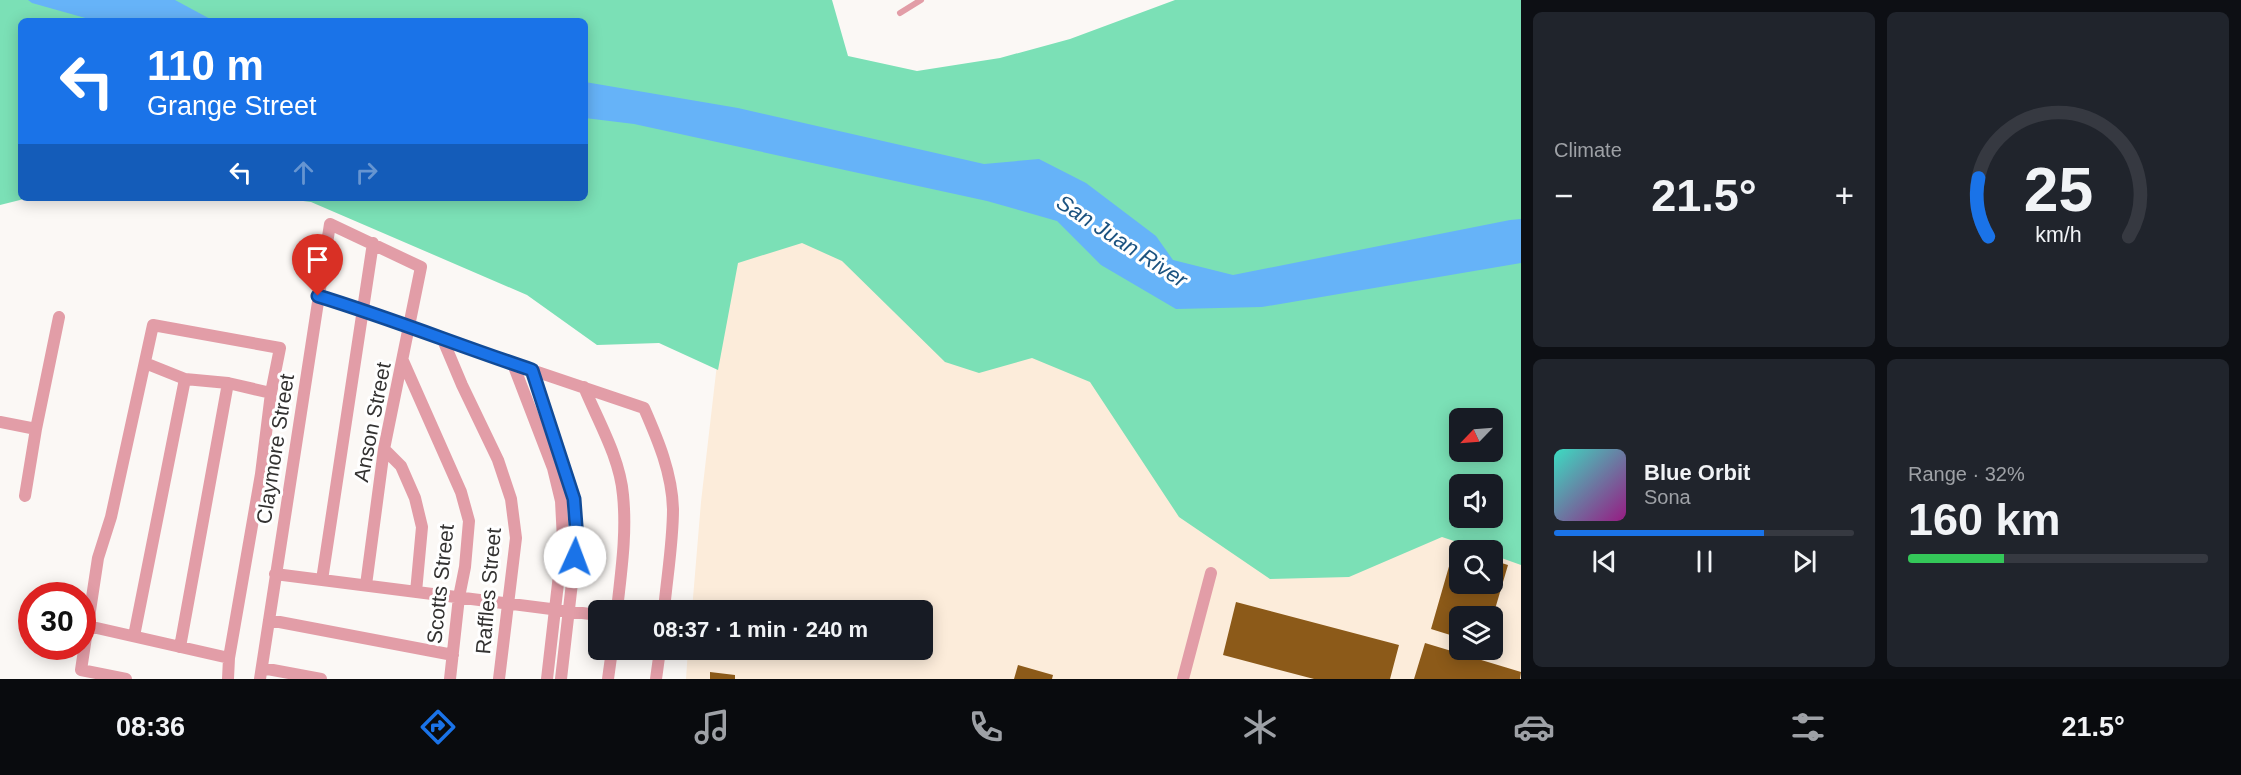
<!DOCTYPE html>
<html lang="en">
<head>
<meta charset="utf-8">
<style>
  :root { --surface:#171b24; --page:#20242c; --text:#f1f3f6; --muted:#9ea1a6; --line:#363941; --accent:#1a73e8 }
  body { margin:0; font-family:Helvetica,sans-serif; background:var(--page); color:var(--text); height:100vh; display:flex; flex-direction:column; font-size:22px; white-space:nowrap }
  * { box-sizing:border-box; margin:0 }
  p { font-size:20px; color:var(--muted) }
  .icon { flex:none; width:33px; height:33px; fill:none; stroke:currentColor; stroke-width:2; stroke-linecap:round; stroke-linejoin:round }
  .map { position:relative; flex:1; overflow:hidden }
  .details { display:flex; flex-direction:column; gap:12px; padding:12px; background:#0d0f14; width:720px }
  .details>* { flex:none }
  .hud { position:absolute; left:18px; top:18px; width:570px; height:183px; border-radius:9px; box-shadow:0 3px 15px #0003; background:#1a73e8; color:#fff; overflow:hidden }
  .needle { width:39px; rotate:245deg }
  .buttons { position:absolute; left:1449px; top:408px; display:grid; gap:12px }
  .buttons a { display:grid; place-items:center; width:54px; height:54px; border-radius:9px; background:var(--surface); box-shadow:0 3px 15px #0003; font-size:30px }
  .speed { position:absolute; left:18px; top:582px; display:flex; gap:12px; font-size:30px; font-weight:700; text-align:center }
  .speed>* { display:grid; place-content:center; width:78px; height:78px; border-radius:50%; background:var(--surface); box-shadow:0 3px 15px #0003; line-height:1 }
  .speed .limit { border:9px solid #d22; background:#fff; color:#111 }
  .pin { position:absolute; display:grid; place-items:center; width:51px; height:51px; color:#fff; margin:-62px -26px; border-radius:50% 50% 50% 0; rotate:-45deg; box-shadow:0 0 6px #0007 }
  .pin .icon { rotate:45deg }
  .me { position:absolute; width:66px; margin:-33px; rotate:2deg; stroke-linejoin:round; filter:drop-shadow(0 0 4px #0008) }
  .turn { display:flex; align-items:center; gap:21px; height:126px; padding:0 30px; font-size:27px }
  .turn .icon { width:78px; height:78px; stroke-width:2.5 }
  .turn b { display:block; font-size:42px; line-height:51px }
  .lanes { display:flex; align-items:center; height:57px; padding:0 30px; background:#0003; justify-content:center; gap:30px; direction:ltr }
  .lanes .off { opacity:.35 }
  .big { font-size:45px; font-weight:700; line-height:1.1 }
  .details .card { flex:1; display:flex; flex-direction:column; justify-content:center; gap:9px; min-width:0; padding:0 21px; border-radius:9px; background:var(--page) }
  .details .dial { align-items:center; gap:0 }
  .dial svg { height:156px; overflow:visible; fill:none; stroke:var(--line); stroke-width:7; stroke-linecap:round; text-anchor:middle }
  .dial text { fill:var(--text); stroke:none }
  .song { display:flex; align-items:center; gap:18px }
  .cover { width:72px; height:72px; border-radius:9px; background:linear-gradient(135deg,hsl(170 70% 55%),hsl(310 70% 35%)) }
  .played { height:6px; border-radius:3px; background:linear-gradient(90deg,var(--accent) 70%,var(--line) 70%) }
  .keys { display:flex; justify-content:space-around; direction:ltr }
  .heat { display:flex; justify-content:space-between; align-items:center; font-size:33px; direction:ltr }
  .charge { height:9px; border-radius:4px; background:linear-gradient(90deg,#34c759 32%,var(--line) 0) }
  .details .tiles { flex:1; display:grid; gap:12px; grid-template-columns:repeat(2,1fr) }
  .trip { position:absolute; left:588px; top:600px; width:345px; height:60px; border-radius:9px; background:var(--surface); box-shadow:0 3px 15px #0003; font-weight:700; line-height:60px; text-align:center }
  .tabs { display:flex; height:96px; justify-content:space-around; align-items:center; background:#090b0e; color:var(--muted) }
  .tabs .icon { width:42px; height:42px }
  .tabs .current { color:var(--accent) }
  .tabs b { font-size:27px; color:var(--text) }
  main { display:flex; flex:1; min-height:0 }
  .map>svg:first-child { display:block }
  .industrial { fill:#fcecda; fill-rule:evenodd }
  .green { fill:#7be0b6; fill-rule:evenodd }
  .water { fill:#66b3f8 }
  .building { fill:#8c5a19 }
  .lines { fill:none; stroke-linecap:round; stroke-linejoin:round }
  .service { stroke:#e29da7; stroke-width:6 }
  .minor { stroke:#e29da7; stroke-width:12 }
  .route-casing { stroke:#114b97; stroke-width:15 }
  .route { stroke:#1a73e8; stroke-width:10 }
  .labels { text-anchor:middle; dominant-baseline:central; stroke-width:6; stroke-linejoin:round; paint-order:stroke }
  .street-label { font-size:21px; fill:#333231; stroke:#fff }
  .water-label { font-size:22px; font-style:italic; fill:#1c5380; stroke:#fff }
</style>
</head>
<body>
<main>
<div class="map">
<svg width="1521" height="679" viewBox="0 0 1521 679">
  <rect width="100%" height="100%" fill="#fbf8f5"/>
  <!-- industrial -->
  <path class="industrial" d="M1521 0V679H686L688 650H922V610H692L701 502 735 209ZM1460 418H1492V452H1460ZM1460 484H1492V518H1460ZM1460 550H1492V584H1460ZM1460 616H1492V650H1460Z"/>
  <!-- green -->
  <path class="green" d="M0 0H832L848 56 917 71 1000 58 1070 39 1175 0H1521V565L1493 555 1492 550H1481L1442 537 1349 577 1270 579 1179 517 1090 382 1032 358 979 373 945 362 842 261 802 243 738 263 718 370 659 343 597 345 527 295 311 202 280 198H585V21H21V198H28L0 205ZM1460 418H1492V452H1460ZM1460 484H1492V518H1460Z"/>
  <!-- water -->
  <path class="water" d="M28 0H175L214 21H96L32 3Z
    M585 82 738 108 984 164 1039 159 1086 183 1156 236 1173 260 1233 275 1510 220 1521 219V263L1262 307 1176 309 1101 265 1057 221 987 201 634 124 585 118Z"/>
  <!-- building -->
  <path class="building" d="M1454 549 1460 550V584H1492V560L1508 565 1493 616H1460V638L1431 629Z
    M1236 602 1399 645 1390 679H1314L1223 655Z
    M1425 643 1521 672 1520 679H1414Z
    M1018 665 1053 675 1052 679H1014Z
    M710 672 735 675V679H710Z"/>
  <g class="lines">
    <!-- service -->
    <path class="service" d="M900 13 921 0"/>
    <!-- minor -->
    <path class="minor" d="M318 296 410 326 443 340 644 408C658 440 672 473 673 509 673 542 667 577 664 610
      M443 340 462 385 498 460 511 499 516 538 499 679
      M403 361 461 492 469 521 465 567 459 597 450 679
      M145 363 185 379 228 383 271 393 261 474 229 658 228 679
      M513 364 553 468 561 501 563 540 547 679
      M532 370 574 499 577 539 561 679
      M584 387C598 421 620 458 623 495 627 534 621 572 617 610
      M0 422 36 429 25 496
      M36 429 59 317
      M384 449 401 466 415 498 422 527 416 592
      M275 574 598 615
      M322 580 373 243
      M269 620 453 655
      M88 626 229 658
      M134 636 185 379
      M180 647 228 383
      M262 668 321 679
      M126 679 81 670 98 558 111 517 153 325 280 348 271 393
      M260 679 330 224 421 267 384 449 366 585
      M608 679 612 650
      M656 679 660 650
      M1183 679 1211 573"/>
  </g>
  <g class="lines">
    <defs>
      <path id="route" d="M318 296C390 318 460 346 532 370L574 499 577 539 575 557"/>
    </defs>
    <!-- route casing -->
    <use href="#route" class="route-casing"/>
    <!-- route -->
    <use href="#route" class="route"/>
  </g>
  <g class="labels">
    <!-- street labels -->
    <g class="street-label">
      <text transform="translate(372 422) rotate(-79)">Anson Street</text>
      <text transform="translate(275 449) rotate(-81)">Claymore Street</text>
      <text transform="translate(440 584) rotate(-84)">Scotts Street</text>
      <text transform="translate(488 591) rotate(-85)">Raffles Street</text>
    </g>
    <!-- water labels -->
    <g class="water-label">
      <text transform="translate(1122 241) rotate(33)">San Juan River</text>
    </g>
  </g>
</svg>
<div class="buttons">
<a><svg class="needle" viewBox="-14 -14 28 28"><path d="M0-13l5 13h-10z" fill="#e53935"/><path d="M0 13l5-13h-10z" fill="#9ea1a6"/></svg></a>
<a><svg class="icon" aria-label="sound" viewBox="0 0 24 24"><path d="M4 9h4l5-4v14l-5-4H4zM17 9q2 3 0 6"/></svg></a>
<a><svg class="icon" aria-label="search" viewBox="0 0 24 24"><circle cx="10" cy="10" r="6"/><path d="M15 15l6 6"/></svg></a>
<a><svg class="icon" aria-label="layers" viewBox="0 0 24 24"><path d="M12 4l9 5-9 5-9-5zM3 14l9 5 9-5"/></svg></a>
</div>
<div class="speed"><div class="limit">30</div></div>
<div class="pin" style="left:318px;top:296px;background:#d93025"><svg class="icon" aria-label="arrive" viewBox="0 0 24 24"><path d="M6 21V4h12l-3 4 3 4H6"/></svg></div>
<svg class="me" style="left:575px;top:557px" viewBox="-20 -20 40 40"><circle r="19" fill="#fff"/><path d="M0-13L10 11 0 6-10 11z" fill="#1a73e8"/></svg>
<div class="trip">08:37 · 1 min · 240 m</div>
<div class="hud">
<div class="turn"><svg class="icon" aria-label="left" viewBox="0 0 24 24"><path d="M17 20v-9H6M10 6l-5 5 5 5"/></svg><div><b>110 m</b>Grange Street</div></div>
<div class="lanes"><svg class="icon" aria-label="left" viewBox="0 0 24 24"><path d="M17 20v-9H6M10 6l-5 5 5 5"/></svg><svg class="icon off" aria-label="ahead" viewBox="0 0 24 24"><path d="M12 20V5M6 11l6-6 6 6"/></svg><svg class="icon off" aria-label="right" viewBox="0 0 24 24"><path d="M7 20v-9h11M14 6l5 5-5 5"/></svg></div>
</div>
</div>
<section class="details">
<div class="tiles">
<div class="card"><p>Climate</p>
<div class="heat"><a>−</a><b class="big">21.5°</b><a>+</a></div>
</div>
<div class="card dial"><svg viewBox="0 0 100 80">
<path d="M14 69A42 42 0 1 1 86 69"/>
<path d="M14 69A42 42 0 0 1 9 39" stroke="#1a73e8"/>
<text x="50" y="56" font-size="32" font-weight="700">25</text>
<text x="50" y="72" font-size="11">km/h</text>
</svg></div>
<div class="card">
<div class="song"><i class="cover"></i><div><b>Blue Orbit</b><p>Sona</p></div></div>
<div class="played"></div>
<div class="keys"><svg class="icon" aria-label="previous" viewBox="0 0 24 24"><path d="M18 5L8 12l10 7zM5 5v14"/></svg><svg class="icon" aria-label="pause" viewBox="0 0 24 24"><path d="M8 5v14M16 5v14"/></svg><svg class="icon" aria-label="next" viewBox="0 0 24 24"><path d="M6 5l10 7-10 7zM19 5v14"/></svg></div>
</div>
<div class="card"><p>Range · 32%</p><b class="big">160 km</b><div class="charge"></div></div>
</div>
</section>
</main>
<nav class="tabs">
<b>08:36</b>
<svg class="icon current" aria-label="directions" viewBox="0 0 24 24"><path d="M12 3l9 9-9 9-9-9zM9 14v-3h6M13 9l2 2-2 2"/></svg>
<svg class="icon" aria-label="music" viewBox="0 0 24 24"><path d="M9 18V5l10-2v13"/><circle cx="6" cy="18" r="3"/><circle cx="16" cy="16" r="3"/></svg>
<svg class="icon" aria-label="phone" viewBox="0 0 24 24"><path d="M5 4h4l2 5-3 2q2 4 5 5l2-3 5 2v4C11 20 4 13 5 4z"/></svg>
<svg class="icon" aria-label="climate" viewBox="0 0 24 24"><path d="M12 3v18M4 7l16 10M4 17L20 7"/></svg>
<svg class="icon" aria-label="car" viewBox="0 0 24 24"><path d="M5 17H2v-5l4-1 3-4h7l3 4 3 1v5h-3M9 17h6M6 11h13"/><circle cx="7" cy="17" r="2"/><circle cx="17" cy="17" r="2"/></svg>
<svg class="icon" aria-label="filters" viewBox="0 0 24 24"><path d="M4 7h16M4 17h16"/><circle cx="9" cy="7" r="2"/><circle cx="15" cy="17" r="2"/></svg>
<b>21.5°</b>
</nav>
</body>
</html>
